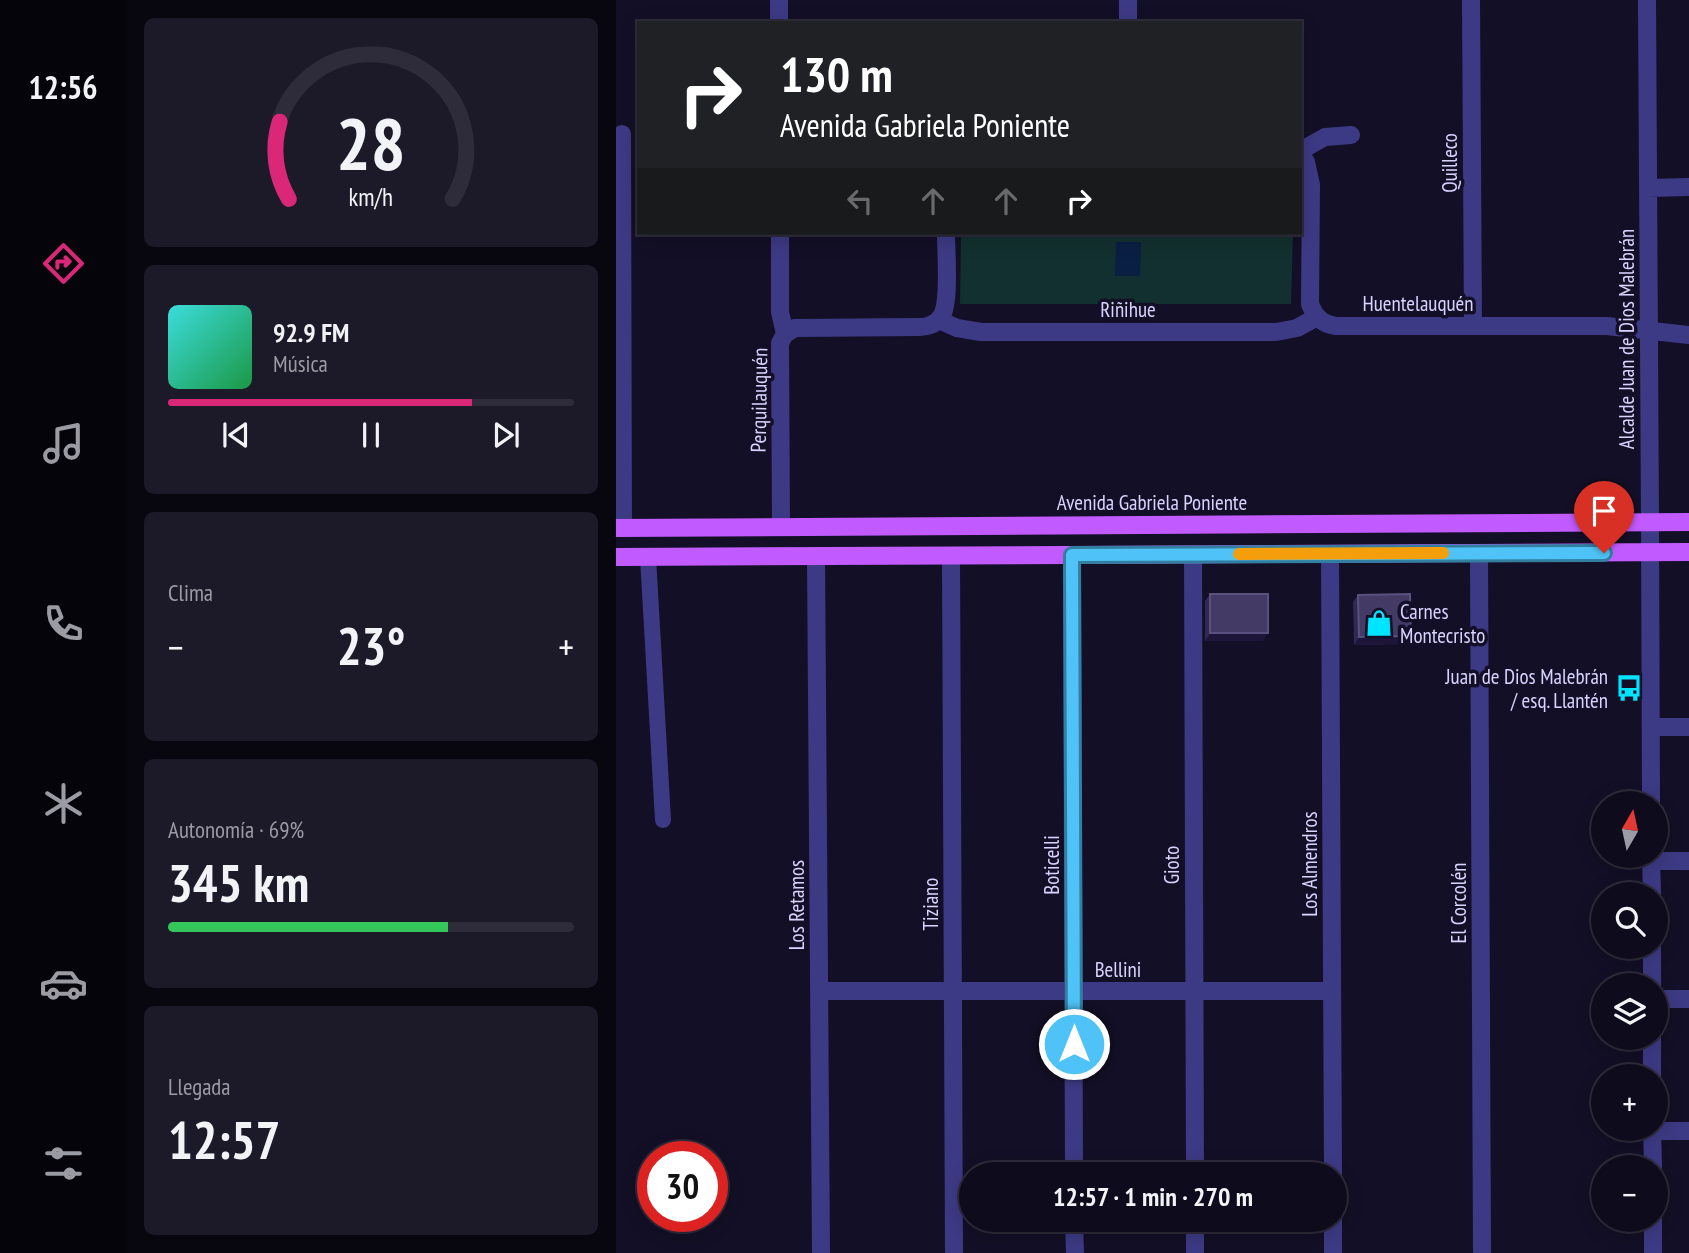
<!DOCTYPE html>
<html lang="es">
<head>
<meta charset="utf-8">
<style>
  :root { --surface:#0e0b1c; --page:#1c1929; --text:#f1f3f6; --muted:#9b9ba3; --line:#2e2b3b; --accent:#db2777 }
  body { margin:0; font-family:"PT Sans Narrow",sans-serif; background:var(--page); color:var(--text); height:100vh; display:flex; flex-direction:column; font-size:26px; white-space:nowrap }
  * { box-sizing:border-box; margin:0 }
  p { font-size:23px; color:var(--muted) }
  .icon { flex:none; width:38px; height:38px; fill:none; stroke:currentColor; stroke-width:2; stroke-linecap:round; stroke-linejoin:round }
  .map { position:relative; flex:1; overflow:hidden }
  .sheet { display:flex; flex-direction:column; gap:18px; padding:18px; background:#08060f; width:490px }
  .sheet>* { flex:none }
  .guide { position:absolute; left:21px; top:21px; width:665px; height:214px; border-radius:0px; box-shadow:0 4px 18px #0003,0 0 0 2px var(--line); background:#202124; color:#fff; overflow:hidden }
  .needle { width:46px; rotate:9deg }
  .fabs { position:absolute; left:975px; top:791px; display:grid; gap:14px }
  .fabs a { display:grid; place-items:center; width:77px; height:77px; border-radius:50%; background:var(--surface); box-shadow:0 4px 18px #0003,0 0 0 2px var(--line); font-size:35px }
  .speed { position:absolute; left:21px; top:1141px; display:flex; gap:14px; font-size:35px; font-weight:700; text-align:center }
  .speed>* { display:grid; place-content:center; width:91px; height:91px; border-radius:50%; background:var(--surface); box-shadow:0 4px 18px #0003,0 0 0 2px var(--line); line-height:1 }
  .speed .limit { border:10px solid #d22; background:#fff; color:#111 }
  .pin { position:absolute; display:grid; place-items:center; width:60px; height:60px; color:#fff; margin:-72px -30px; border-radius:50% 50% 50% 0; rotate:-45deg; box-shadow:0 0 7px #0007 }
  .pin .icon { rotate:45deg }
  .me { position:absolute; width:77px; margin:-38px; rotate:0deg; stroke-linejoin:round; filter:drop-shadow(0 0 5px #0008) }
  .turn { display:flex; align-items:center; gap:24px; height:147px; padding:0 28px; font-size:32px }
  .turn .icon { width:91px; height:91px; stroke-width:2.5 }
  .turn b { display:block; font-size:49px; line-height:60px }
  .lanes { display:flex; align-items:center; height:66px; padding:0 28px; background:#0003; justify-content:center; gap:35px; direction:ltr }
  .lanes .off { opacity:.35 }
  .big { font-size:52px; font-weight:800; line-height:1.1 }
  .sheet .widget { flex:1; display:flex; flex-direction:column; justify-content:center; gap:10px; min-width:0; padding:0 24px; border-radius:10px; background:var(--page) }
  .sheet .dial { align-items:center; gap:0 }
  .dial svg { height:182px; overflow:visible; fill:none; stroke:var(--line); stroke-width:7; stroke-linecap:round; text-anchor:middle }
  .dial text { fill:var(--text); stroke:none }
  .song { display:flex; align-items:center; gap:21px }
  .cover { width:84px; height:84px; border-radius:10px; background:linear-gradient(135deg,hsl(180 70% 55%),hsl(140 70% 35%)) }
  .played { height:7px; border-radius:4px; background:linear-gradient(90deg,var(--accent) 75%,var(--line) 75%) }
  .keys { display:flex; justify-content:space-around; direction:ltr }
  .heat { display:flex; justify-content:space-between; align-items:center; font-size:38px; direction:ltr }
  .charge { height:10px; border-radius:5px; background:linear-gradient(90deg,#34c759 69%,var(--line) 0) }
  .trip { position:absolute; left:343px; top:1162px; width:388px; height:70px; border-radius:35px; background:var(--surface); box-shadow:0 4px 18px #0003,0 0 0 2px var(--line); font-weight:800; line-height:70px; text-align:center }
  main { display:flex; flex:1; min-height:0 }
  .tab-bar { display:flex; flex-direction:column; width:126px; justify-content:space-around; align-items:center; background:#06040b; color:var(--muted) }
  .tab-bar .icon { width:49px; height:49px }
  .tab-bar .current { color:var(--accent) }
  .tab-bar b { font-size:32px; color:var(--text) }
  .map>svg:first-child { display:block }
  .green { fill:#12302f }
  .water { fill:#0a1f44 }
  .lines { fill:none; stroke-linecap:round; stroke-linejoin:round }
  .service { stroke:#3d3a85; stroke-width:16 }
  .minor { stroke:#3d3a85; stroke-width:18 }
  .tertiary { stroke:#3d3a85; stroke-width:18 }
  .primary { stroke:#c25bff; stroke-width:18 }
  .wall { fill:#312854 }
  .shaded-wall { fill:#1d163a }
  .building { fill:#433a66; stroke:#5a527e; stroke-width:2 }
  .route-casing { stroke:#337fa1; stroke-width:18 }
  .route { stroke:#4fc3f7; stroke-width:12 }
  .slow { stroke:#f59e0b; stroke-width:12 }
  .labels { text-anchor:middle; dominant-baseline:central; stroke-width:7; stroke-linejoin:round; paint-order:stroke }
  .street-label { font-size:21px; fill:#d9d4ff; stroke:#130f26 }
  .poi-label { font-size:21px; fill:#d9d4ff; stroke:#130f26; text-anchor:start }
</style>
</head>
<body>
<main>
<nav class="tab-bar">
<b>12:56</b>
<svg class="icon current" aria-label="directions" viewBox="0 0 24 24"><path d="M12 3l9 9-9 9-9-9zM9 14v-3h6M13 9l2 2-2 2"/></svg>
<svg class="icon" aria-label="music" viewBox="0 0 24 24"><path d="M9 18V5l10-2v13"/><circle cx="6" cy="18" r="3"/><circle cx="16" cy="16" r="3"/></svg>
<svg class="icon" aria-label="phone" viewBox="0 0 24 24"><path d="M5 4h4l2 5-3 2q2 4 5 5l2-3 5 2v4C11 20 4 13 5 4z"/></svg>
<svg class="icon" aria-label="climate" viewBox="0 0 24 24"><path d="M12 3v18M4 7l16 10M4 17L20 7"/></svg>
<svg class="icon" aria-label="car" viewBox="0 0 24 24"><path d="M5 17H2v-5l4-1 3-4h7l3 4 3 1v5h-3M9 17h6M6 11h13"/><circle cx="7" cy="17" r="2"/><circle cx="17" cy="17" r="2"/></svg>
<svg class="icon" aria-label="filters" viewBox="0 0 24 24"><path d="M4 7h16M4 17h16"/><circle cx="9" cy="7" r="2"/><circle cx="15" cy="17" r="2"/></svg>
</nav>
<section class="sheet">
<div class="widget dial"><svg viewBox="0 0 100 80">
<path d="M14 69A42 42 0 1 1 86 69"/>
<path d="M14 69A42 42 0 0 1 10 35" stroke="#db2777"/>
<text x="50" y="56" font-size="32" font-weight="700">28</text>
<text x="50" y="72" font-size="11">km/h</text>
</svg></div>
<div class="widget">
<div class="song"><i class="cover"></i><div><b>92.9 FM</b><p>Música</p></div></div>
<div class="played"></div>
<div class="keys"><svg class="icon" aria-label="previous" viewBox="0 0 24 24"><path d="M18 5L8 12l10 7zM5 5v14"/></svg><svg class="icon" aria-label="pause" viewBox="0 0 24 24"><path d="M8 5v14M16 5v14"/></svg><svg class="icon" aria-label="next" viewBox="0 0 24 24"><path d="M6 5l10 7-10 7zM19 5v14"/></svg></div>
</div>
<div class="widget"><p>Clima</p>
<div class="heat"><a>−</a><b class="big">23°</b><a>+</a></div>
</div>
<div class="widget"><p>Autonomía · 69%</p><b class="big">345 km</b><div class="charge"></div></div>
<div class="widget"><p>Llegada</p><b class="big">12:57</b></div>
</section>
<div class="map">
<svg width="1073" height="1253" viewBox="0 0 1073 1253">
  <rect width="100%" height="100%" fill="#130f26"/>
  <!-- green -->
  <path class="green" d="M345 233H677L675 304H344Z"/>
  <!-- water -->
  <path class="water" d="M500 242H525L524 276H499Z"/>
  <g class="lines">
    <!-- service -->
    <path class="service" d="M32 557 47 820"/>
    <!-- minor -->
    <path class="minor" d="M163 0V23
      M512 0V23
      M855 0 857 326
      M1031 0 1034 522
      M6 134 7 528
      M684 151 709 137 735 135
      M684 154 690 162 695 185 694 304C699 317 706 324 720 326H991L1073 335
      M1032 188 1073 187
      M164 233V312L169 334
      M323 320 341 328 365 332H660L681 328 701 317
      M169 334 179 328 303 327C313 327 321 324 326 315 334 301 330 251 330 233
      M165 527 164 343 169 334
      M863 553 866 1253
      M714 554 717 1174
      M456 555 458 1174
      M577 555 579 1174
      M200 556 205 1253
      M335 556 338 1253
      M1035 727H1073
      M1036 861H1073
      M203 991H716
      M1040 999H1073
      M1036 1131H1073
      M458 1220 459 1253
      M579 1220V1253
      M717 1220V1253"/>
    <!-- tertiary -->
    <path class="tertiary" d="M1034 522 1035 803
      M1035 856 1036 894
      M1036 947V985
      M1036 1038V1076
      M1036 1129 1037 1167
      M1037 1220V1253"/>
    <!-- primary -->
    <path class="primary" d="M0 528 1073 522
      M0 557 1073 552"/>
  </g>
  <!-- wall -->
  <path class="wall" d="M594 594 647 641H589V601Z
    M742 595 790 644 738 645 737 602Z"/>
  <!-- shaded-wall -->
  <path class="shaded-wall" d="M594 633H652L647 641H589Z
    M795 636 790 644 738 645 743 637Z"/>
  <!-- building -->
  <path class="building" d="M594 594H652V633H594Z
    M794 594 795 636 743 637 742 595Z"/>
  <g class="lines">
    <defs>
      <path id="route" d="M458 1044 456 555 988 553"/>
    </defs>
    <!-- route casing -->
    <use href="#route" class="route-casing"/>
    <!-- route -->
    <use href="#route" class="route"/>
    <!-- slow -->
    <path class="slow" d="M623 554 827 553"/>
  </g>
  <!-- icons -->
  <defs>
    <symbol id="shop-bare" viewBox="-9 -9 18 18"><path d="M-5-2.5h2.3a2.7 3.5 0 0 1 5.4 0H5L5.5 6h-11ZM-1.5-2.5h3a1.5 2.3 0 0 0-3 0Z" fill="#00e5ff" stroke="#130f26" stroke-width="2.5" paint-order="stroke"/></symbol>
    <symbol id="bus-bare" viewBox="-9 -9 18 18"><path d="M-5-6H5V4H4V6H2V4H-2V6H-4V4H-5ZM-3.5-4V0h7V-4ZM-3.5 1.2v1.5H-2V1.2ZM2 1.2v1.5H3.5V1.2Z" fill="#00e5ff" stroke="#130f26" stroke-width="2.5" paint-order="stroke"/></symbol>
  </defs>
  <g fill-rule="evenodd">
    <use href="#shop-bare" x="744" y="604" width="38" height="38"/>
    <use href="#bus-bare" x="994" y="669" width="38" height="38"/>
  </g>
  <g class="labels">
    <!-- street labels -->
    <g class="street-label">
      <text transform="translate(833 163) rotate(-90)">Quilleco</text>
      <text x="802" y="303">Huentelauquén</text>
      <text x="512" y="309">Riñihue</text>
      <text transform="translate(1010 339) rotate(-90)">Alcalde Juan de Dios Malebrán</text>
      <text transform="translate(143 400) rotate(-89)">Perquilauquén</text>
      <text x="536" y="502">Avenida Gabriela Poniente</text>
      <text transform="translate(693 864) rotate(-90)">Los Almendros</text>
      <text transform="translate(435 865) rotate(-90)">Boticelli</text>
      <text transform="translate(555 865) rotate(-90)">Gioto</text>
      <text transform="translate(842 903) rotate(-90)">El Corcolén</text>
      <text transform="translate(314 904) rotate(-90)">Tiziano</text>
      <text transform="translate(180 905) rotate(-90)">Los Retamos</text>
      <text x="502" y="969">Bellini</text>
    </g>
    <!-- poi labels -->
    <g class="poi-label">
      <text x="784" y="611">Carnes<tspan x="784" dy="24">Montecristo</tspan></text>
      <text x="992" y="676" text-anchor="end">Juan de Dios Malebrán<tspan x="992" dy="24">/ esq. Llantén</tspan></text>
    </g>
  </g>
</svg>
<div class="fabs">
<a><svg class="needle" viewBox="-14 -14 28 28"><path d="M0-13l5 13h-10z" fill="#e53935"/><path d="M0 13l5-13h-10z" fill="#9b9ba3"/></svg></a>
<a><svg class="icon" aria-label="search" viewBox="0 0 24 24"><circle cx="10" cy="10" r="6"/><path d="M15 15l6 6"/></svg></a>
<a><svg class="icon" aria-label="layers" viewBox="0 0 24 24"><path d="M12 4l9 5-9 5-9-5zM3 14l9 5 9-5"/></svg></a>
<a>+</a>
<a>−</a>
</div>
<div class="speed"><div class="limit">30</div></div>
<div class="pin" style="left:988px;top:553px;background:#d93025"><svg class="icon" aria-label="arrive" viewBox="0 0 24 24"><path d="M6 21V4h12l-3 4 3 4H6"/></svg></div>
<svg class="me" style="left:458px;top:1044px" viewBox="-20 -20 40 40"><circle r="17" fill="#4fc3f7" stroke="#fff" stroke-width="3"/><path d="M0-11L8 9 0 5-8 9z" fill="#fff"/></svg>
<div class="trip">12:57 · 1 min · 270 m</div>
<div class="guide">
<div class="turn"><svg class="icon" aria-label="right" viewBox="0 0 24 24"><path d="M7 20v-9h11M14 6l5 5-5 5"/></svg><div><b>130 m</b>Avenida Gabriela Poniente</div></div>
<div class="lanes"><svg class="icon off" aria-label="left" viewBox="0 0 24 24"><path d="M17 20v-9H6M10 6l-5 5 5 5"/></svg><svg class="icon off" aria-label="ahead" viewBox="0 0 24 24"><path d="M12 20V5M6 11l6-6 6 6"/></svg><svg class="icon off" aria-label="ahead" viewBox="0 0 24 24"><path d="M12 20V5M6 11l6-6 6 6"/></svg><svg class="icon" aria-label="right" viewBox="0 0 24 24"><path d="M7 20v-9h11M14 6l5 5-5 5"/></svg></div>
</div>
</div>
</main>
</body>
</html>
